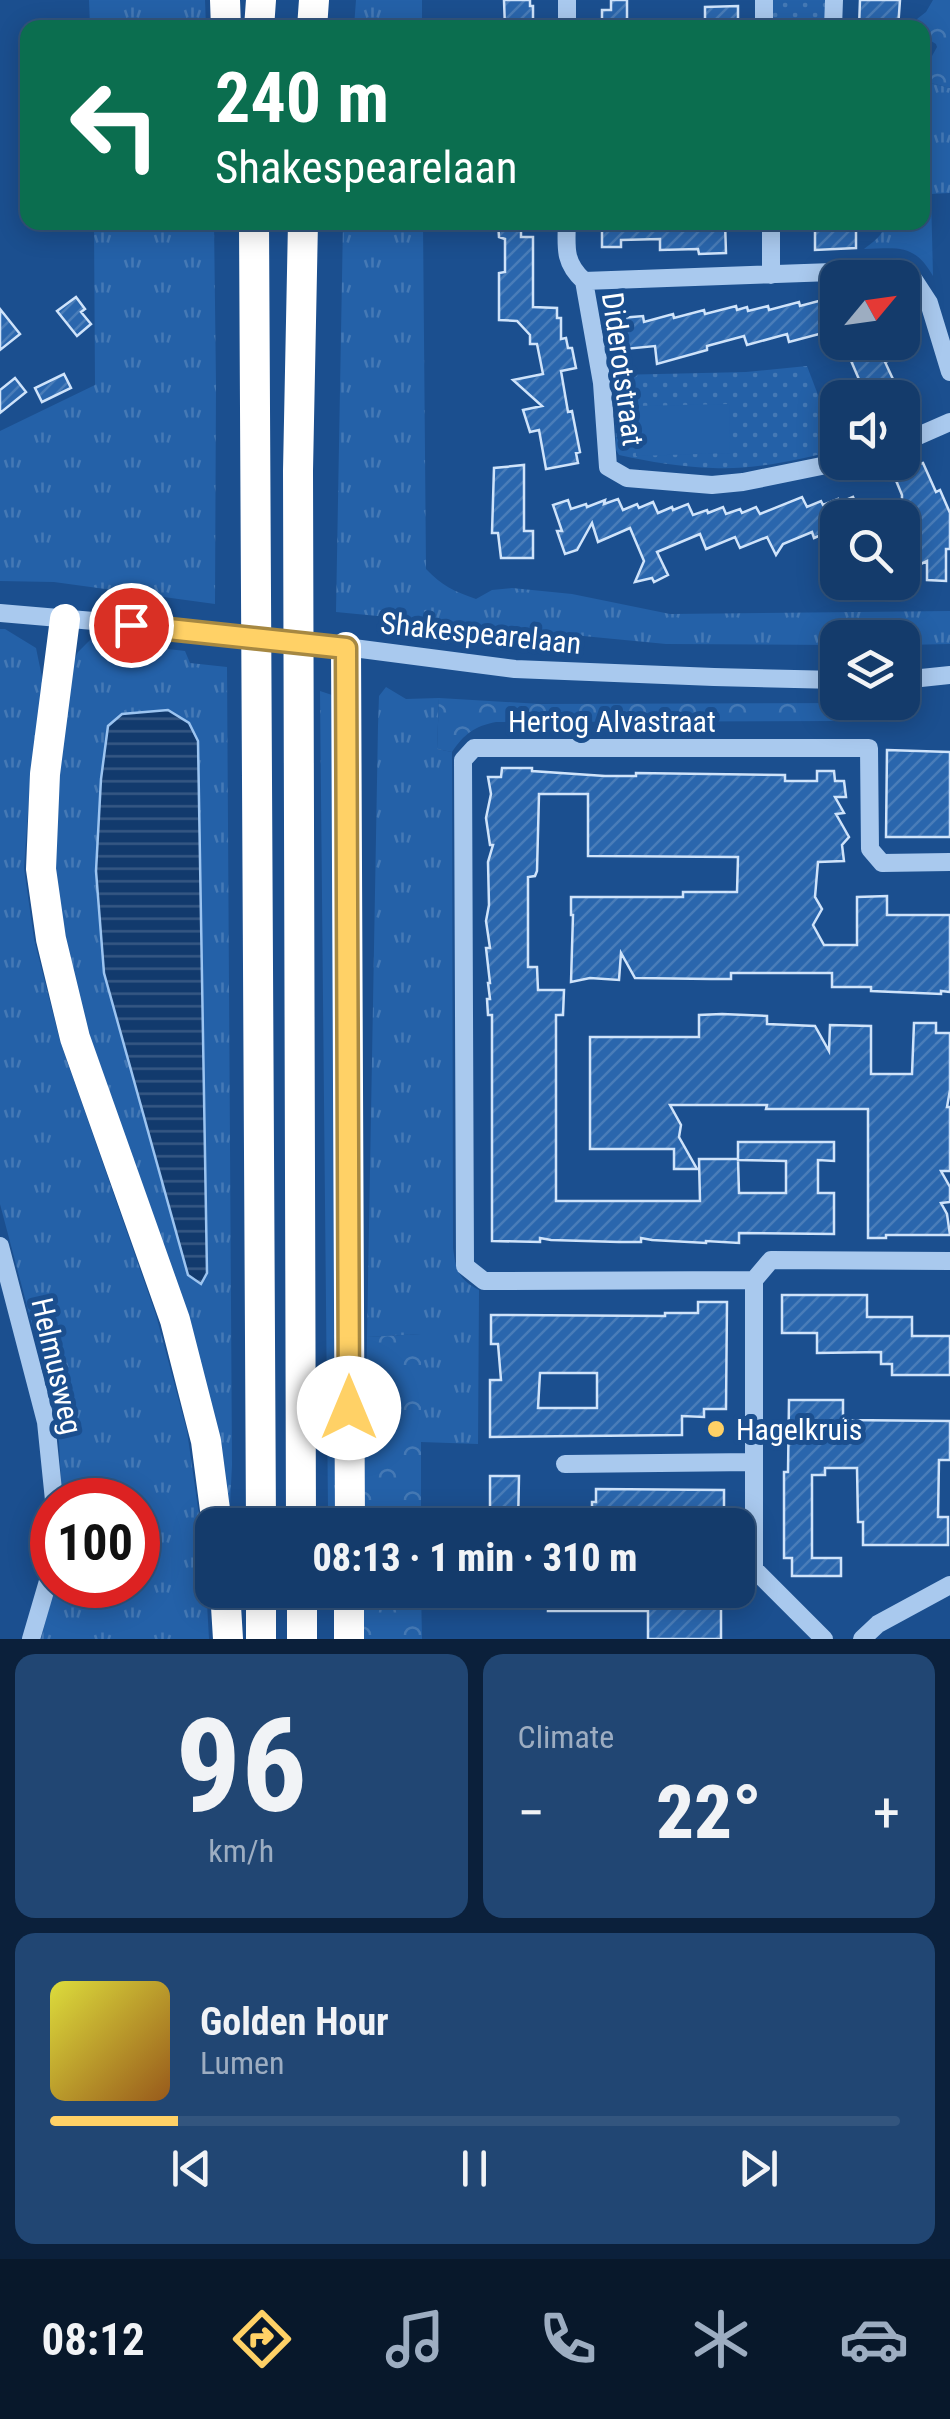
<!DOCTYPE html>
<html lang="en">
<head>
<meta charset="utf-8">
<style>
  :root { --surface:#143b6b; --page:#214673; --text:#f1f3f6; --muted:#9dadc1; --line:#33557e; --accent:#ffd166 }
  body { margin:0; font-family:"Roboto Condensed",sans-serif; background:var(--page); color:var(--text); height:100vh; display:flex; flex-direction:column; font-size:38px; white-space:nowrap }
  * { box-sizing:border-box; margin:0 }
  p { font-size:32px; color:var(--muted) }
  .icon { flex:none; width:55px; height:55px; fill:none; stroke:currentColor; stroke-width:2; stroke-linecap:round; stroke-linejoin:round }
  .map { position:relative; height:1639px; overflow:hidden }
  .panel { display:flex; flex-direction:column; gap:15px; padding:15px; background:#0b203b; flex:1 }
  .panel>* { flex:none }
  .hud { position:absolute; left:20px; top:20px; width:910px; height:210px; border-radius:20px; box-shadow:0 5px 25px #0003,0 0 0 2px var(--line); background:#0b6e4f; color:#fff; overflow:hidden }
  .needle { width:65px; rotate:61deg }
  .tools { position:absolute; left:820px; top:260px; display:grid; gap:20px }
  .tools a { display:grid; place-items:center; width:100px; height:100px; border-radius:20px; background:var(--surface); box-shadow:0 5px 25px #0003,0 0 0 2px var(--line); font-size:50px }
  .speed { position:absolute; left:30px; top:1478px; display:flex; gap:20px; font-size:50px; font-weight:700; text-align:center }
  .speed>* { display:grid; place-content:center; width:130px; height:130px; border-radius:50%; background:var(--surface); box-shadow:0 5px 25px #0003,0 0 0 2px var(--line); line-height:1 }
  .speed .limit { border:15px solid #d22; background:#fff; color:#111 }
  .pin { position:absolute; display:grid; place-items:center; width:85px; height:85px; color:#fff; margin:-42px; border:5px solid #fff; border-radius:50%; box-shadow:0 2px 10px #0007 }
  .me { position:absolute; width:110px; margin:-55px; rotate:0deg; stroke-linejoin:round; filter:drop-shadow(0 0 8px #0008) }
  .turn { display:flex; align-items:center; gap:35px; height:210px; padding:0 30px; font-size:45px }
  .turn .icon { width:130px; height:130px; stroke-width:2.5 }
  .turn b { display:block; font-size:70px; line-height:85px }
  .big { font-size:75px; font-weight:800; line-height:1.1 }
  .panel .tile { flex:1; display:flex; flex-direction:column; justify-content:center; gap:15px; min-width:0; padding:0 35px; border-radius:20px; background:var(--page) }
  .panel .dial { align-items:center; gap:0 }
  .dial b { font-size:130px; line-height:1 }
  .song { display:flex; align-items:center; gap:30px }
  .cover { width:120px; height:120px; border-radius:15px; background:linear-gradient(135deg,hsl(60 70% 55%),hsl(30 70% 35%)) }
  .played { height:10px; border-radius:5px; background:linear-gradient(90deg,var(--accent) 15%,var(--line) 15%) }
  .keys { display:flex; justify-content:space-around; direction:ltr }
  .heat { display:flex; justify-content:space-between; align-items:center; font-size:55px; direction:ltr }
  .panel .tiles { flex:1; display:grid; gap:15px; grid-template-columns:1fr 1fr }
  .tile:last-child { grid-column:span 2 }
  .trip { position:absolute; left:195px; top:1508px; width:560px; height:100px; border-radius:20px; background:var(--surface); box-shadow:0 5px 25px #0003,0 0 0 2px var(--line); font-weight:800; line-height:100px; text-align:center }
  .dock { display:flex; height:160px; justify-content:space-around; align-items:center; background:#08182b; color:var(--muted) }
  .dock .icon { width:70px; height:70px }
  .dock .selected { color:var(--accent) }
  .dock b { font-size:45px; color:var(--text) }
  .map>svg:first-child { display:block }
  .grass { fill:url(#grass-tufts); fill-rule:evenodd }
  .forest { fill:url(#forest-crowns) }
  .park { fill:url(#park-dots) }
  .pitch { fill:#2461a8 }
  .water { fill:url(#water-rules); stroke:#9cc4f0; stroke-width:2.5 }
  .building { fill:url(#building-hatch); stroke:#cfe3fa; stroke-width:2.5; fill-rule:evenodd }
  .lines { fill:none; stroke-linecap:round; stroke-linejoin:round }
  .minor { stroke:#a9c9ee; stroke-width:18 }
  .highway { stroke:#fff; stroke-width:30 }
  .minor-bridge { stroke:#a9c9ee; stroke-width:18 }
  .route-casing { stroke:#a68842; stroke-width:25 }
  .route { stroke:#ffd166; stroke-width:18 }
  .poi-dot { fill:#ffd166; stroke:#1b4f8f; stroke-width:4 }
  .labels { text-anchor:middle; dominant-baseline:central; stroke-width:10; stroke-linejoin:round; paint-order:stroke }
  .street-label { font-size:30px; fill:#fff; stroke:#1b4f8f }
  .poi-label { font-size:30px; fill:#fff; stroke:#1b4f8f; text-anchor:start }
</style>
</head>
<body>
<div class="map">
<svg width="950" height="1639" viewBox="0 0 950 1639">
  <defs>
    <pattern id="grass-tufts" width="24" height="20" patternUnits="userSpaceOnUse" patternTransform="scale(2.5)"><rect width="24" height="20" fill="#2461a8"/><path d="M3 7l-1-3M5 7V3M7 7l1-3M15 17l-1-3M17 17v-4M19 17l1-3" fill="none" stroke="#4579b5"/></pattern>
    <pattern id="forest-crowns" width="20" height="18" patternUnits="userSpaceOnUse" patternTransform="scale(2.5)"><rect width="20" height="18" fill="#2461a8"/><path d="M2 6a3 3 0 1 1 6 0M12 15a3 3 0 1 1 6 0" fill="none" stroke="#4579b5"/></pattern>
    <pattern id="park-dots" width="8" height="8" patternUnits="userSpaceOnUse" patternTransform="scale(2.5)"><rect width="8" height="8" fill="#2461a8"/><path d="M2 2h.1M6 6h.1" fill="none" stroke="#4579b5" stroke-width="1.8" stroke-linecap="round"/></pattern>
    <pattern id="water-rules" width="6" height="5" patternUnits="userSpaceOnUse" patternTransform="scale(2.5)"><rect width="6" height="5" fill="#123a6d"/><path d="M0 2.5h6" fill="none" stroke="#365883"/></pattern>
    <pattern id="building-hatch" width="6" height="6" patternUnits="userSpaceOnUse" patternTransform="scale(2.5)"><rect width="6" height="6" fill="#2a66ad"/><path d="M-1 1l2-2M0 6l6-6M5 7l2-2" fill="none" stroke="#4a7db9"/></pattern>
  </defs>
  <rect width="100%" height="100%" fill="#1b4f8f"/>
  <!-- grass -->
  <path class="grass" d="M89 0H205L206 27H90Z
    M356 0H422V27H354Z
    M923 81 950 88V193L931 194 933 276C914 243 898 248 864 249 872 242 887 234 882 223L922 222Z
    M94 223H214L216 384 215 604 54 582 0 581V431L95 385Z
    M343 223H423L426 569C441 585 455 592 476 599L492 590 512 588 572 594 670 614 950 611V644L903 645 902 638H838L837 645 666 644 336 612Z
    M0 629H5L36 648 43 682 31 769 24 868 34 939 60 1041 156 1315 187 1431 204 1550 209 1639H41L55 1585H138V1500H62L59 1442 49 1389 0 1204Z
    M90 640 185 651 190 663 227 667 232 1465 229 1525 85 1034 61 939 53 868 57 776 71 666 78 652ZM198 740 207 1273 201 1284Z
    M386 687 406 699 439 698 437 749 452 752 453 1248C456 1270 458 1279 479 1290L478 1444 421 1442V1334L367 1337 378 726 379 696Z
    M320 691 335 696V1525H328V1507Z"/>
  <!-- forest -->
  <path class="forest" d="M933 0H950V88L923 81V53L932 56 937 47 936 44 923 36 922 28 918 27 917 19 926 12Z
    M439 698 540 704 877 703 868 719 835 721 496 722C475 726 464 734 452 752L437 749Z
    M421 1334V1525H364L367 1337Z
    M363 1590H421L422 1639H363Z"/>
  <!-- park -->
  <path class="park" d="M771 0H826V27L770 28Z
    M807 366 837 445V450C799 460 753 470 713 468 682 467 650 462 619 455L616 450 615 375 746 372Z"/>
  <!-- pitch -->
  <path class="pitch" d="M729 404 730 453 636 456 635 406Z"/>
  <!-- water -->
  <path class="water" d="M168 710 189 723 198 741 207 1273 201 1284 188 1275 104 973 96 871 101 779 108 726 122 714Z"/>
  <!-- building -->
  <path class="building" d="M504 0H530V6H533V28H505Z
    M611 0H627V28H602V10H611Z
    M860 0H900L898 28H859Z
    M738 6V28H705V7Z
    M498 222H521V237H533V307L557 308V318H561V339L566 338 568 348H572L576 368 561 371 568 412 572 411 580 452 576 453 578 463 546 469 539 430 530 432 523 410 542 406 513 380 543 374 537 344H530V335L517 321 499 320V273L505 272V239L499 237Z
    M602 222H725L726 253 699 254 698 249 660 250V239L621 240V247H602Z
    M815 222H856V248L815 250Z
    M76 297 85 309 81 312 91 324 77 336 57 311Z
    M830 298 831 302 838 300V329L789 342 787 334 747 345 744 336 707 346V350L657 364 655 346 625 349 621 318 643 316 644 322 673 314 674 318 704 310 705 314 736 306 737 310 747 307 748 311 768 306 769 310 799 302 800 306Z
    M0 309 20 334 0 350Z
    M876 342H882L890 360 885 362 898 390 894 392 897 398H867L849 356Z
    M64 374 71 388 42 402 35 388Z
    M15 378 26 392 0 413V390Z
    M914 451 919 464 923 463 936 492 940 490 950 513V549H946V581L927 580V561L902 573V495L890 466 902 462V455Z
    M524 465V531H533V558H501L498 533H492L494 468Z
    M802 497 807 507 821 501 823 505 838 499 839 503 853 497 862 518H838V528L814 538 812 532 783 544 776 555 767 537 740 548 735 537 706 549 700 534 657 552 668 575 654 582 652 578 635 582 644 561 630 528 598 542 592 523 577 550 565 554 557 531H562L553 505 568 500 571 509 586 504 587 507 605 500 604 504 618 499 623 510 637 504 639 508 653 502 658 513 672 507 673 510 688 504 693 515 707 510 708 513 723 507 726 514 740 509 742 513 756 507 760 514Z
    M887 750 950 752V837H886Z
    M502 768H532V771L605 776H636V773L785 775V781H817V771H834L835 781H844L846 797H835L844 813 836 814 849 837 842 845 844 861 818 862 815 897 822 909 813 925 824 945H857V897L887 896V915H950V992L941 991V994L871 991V987H832V973H731V979H711L635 978 621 953 619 980 590 978 571 982 573 915H571V897H683V892H737L738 857 588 856V794H539L537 871 535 876 528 877V967H537L538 990H564L563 1015H556V1201H700L699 1159H738L739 1193H786V1161L738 1160V1142H834V1161L818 1160V1193H834V1234L739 1233V1243L706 1241V1243L652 1240 641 1238V1242H619L551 1240 540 1238V1242L492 1241V1015H488L487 999H490L488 983H490L486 948H490L486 921 489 905 488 862 493 845H490L486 818 491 794 488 777H501Z
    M722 1014 767 1016V1024L815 1026 829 1051 830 1025 871 1026V1074H912L914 1023H936V1033H950V1090L947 1107H950V1171H941L950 1187V1202L941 1203 947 1214 950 1235H886V1238H868V1109H766L767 1105H670L681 1125 679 1137 697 1169H674V1149H590V1037H699V1015Z
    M782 1295H867V1317H912V1336H950V1375H892V1364H881V1352L817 1353V1333H782Z
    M698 1302H727L726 1409H704V1417L682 1416V1435L490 1437V1380H501L498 1344H491V1315L665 1316V1313H698ZM540 1373H597V1408H538Z
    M789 1400H843V1420L950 1421V1460H939L938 1517H948V1545H863V1522H858L857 1468H825V1475H812V1558H841V1576H792V1558H784V1472H788Z
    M490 1476H519L518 1525H490Z
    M596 1489 724 1490V1518H592V1502H596Z
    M549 1590H721V1639H648V1611H548Z"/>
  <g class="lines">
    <!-- minor -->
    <path class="minor" d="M567 28V0
      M764 28V0
      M833 28 834 0
      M567 222C566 248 564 263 584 281
      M771 275V222
      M584 281 889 270 914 280 929 303 950 372
      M584 281 602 383 608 467 627 478 712 485 743 482 841 462
      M902 443 950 422
      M0 613 187 629
      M338 646 515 669 714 677 838 680
      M902 680 950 675
      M950 862 882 863 870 849 869 748H474L463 760 465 1266 484 1281 754 1280 771 1260 950 1261
      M0 1246 46 1422 54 1500
      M754 1280V1569L824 1639
      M565 1464 754 1462
      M31 1639 48 1581 52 1530
      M862 1639 878 1624 950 1585"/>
    <!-- highway -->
    <path class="highway" d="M225 0 226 28
      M259 28 261 0
      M312 28 314 0
      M254 222 261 1525
      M65 619 45 774 41 869 51 939 75 1038 175 1320 206 1441 217 1525
      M346 647 350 1525
      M301 1525 298 471 303 222
      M225 1590 228 1639
      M261 1590V1639
      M302 1590V1639
      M349 1639V1590"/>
    <!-- minor-bridge -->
    <path class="minor-bridge" d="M187 629 337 646"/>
  </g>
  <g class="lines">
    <defs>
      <path id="route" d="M131 625 346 648 349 1408"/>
    </defs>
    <!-- route casing -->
    <use href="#route" class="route-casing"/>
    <!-- route -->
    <use href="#route" class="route"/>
  </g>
  <!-- markers -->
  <circle class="poi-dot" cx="716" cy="1429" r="10"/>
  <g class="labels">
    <!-- street labels -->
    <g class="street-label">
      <text transform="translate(623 369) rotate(82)">Diderotstraat</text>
      <text transform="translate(481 633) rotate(6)">Shakespearelaan</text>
      <text x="612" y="721">Hertog Alvastraat</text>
      <text transform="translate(57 1366) rotate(77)">Helmusweg</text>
    </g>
    <!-- poi labels -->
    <g class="poi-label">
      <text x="736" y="1429">Hagelkruis</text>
    </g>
  </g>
</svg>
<div class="tools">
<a><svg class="needle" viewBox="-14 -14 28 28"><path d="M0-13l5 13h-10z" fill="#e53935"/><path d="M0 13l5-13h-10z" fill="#9dadc1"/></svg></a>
<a><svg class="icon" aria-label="sound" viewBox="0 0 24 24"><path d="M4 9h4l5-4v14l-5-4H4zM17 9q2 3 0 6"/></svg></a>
<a><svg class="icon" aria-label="search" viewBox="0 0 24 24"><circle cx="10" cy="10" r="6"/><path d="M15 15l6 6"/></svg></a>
<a><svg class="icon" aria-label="layers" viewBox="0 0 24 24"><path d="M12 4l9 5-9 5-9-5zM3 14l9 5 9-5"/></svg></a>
</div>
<div class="speed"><div class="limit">100</div></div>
<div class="pin" style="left:131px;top:625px;background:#d93025"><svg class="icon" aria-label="arrive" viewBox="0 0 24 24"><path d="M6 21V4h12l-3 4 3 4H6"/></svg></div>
<svg class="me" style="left:349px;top:1408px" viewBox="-20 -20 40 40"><circle r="19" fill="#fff"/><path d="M0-13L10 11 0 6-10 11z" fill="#ffd166"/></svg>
<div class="trip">08:13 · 1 min · 310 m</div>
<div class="hud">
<div class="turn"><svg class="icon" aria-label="left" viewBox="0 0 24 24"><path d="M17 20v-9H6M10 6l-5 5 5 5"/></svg><div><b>240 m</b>Shakespearelaan</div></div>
</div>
</div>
<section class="panel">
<div class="tiles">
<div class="tile dial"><b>96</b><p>km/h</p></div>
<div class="tile"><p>Climate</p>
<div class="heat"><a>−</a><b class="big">22°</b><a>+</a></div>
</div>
<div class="tile">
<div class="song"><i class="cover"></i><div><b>Golden Hour</b><p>Lumen</p></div></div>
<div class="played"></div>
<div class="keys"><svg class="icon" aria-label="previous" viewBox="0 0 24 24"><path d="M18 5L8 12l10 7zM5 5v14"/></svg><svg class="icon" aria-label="pause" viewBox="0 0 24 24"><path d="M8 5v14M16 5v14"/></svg><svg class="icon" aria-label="next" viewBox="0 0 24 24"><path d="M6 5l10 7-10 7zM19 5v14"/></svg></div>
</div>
</div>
</section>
<nav class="dock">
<b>08:12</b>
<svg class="icon selected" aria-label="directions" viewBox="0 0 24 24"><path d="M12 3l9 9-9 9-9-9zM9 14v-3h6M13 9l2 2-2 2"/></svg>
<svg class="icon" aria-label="music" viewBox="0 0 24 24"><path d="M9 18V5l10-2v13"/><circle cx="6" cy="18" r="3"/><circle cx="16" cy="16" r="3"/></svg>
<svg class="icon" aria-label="phone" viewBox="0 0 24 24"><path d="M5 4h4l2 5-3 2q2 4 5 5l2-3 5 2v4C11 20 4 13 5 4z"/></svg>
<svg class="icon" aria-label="climate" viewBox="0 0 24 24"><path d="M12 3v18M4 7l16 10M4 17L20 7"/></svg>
<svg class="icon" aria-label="car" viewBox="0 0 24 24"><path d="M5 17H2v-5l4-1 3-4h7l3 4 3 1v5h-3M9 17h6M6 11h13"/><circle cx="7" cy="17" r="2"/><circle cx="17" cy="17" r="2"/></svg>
</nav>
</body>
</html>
